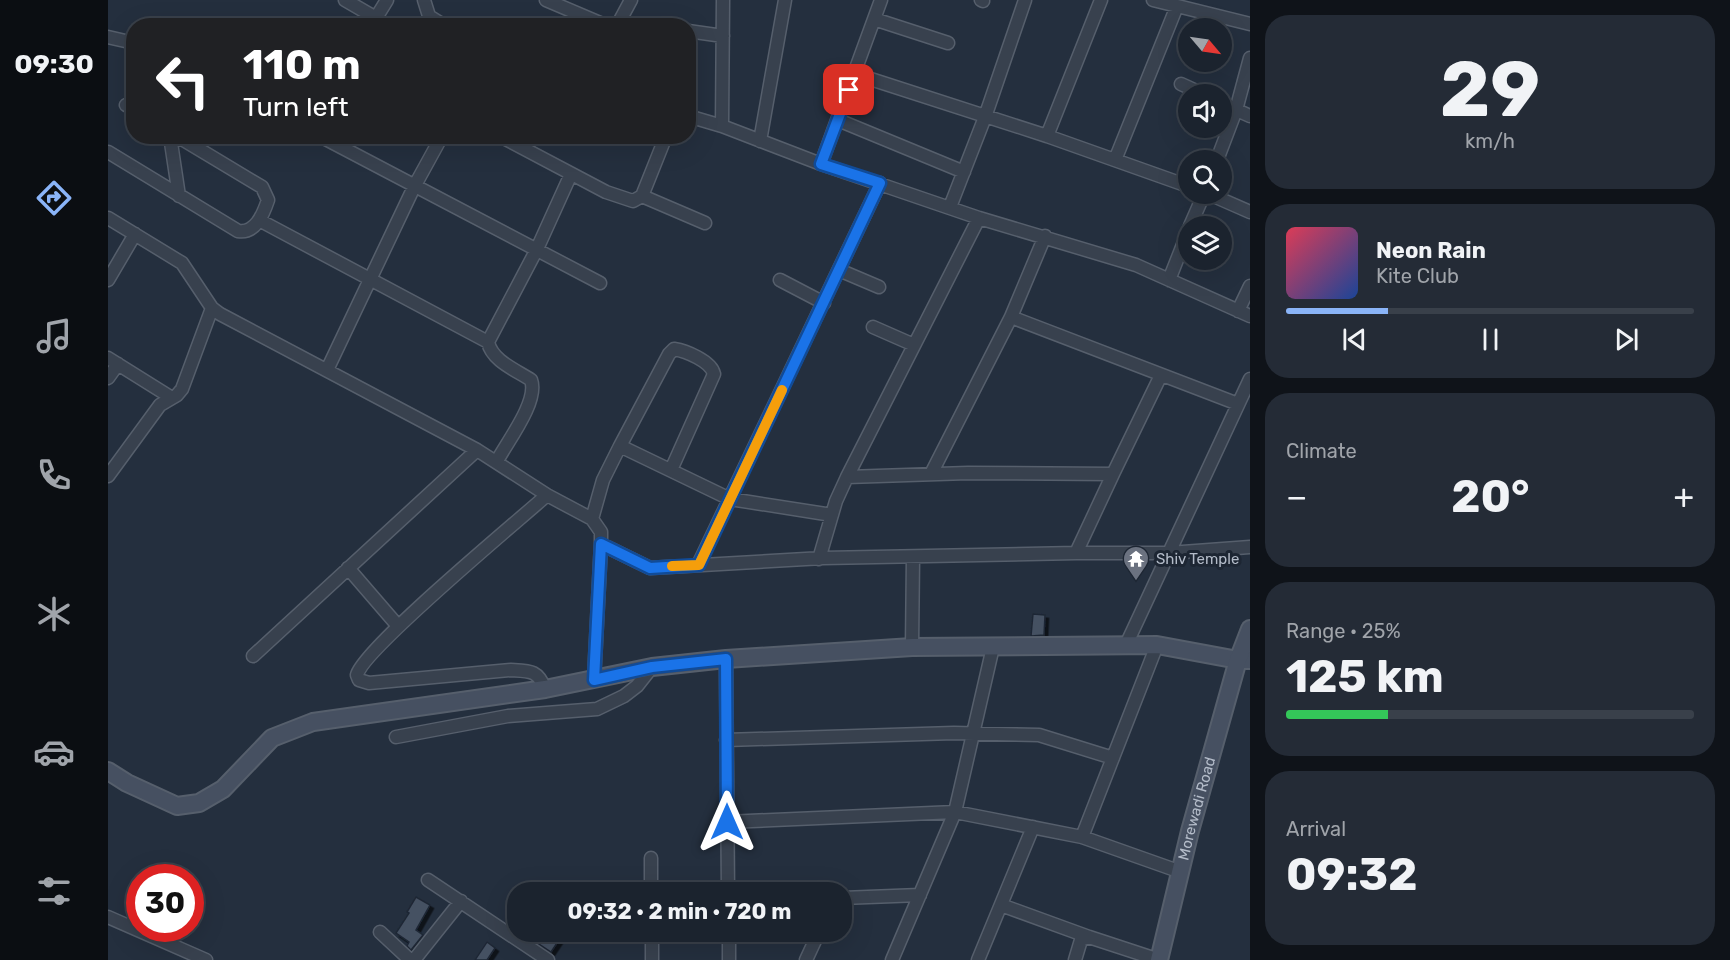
<!DOCTYPE html>
<html lang="en">
<head>
<meta charset="utf-8">
<style>
  :root { --surface:#1b232e; --page:#242b36; --text:#f1f3f6; --muted:#a0a4aa; --line:#39404a; --accent:#8ab4f8 }
  body { margin:0; font-family:Rubik,sans-serif; background:var(--page); color:var(--text); height:100vh; display:flex; flex-direction:column; font-size:22px; white-space:nowrap }
  * { box-sizing:border-box; margin:0 }
  p { font-size:20px; color:var(--muted) }
  .icon { flex:none; width:33px; height:33px; fill:none; stroke:currentColor; stroke-width:2; stroke-linecap:round; stroke-linejoin:round }
  .map { position:relative; flex:1; overflow:hidden }
  .panel { display:flex; flex-direction:column; gap:15px; padding:15px; background:#0f1319; width:480px }
  .panel>* { flex:none }
  .hud { position:absolute; left:18px; top:18px; width:570px; height:126px; border-radius:24px; box-shadow:0 6px 24px #0002,0 0 0 2px var(--line); background:#202124; color:#fff; overflow:hidden }
  .needle { width:39px; rotate:119deg }
  .controls { position:absolute; left:1070px; top:18px; display:grid; gap:12px }
  .controls a { display:grid; place-items:center; width:54px; height:54px; border-radius:50%; background:var(--surface); box-shadow:0 6px 24px #0002,0 0 0 2px var(--line); font-size:30px }
  .speed { position:absolute; left:18px; top:864px; display:flex; gap:12px; font-size:30px; font-weight:700; text-align:center }
  .speed>* { display:grid; place-content:center; width:78px; height:78px; border-radius:50%; background:var(--surface); box-shadow:0 6px 24px #0002,0 0 0 2px var(--line); line-height:1 }
  .speed .limit { border:9px solid #d22; background:#fff; color:#111 }
  .pin { position:absolute; display:grid; place-items:center; width:51px; height:51px; color:#fff; margin:-26px; border-radius:12px; box-shadow:0 3px 9px #0006 }
  .me { position:absolute; width:66px; margin:-33px; rotate:0deg; stroke-linejoin:round; filter:drop-shadow(0 0 4px #0008) }
  .turn { display:flex; align-items:center; gap:21px; height:126px; padding:0 18px; font-size:27px }
  .turn .icon { width:78px; height:78px; stroke-width:2.5 }
  .turn b { display:block; font-size:42px; line-height:51px }
  .big { font-size:45px; font-weight:700; line-height:1.1 }
  .panel .widget { flex:1; display:flex; flex-direction:column; justify-content:center; gap:9px; min-width:0; padding:0 21px; border-radius:24px; background:var(--page) }
  .panel .dial { align-items:center; gap:0 }
  .dial b { font-size:78px; line-height:1 }
  .song { display:flex; align-items:center; gap:18px }
  .cover { width:72px; height:72px; border-radius:9px; background:linear-gradient(135deg,hsl(350 70% 55%),hsl(220 70% 35%)) }
  .played { height:6px; border-radius:3px; background:linear-gradient(90deg,var(--accent) 25%,var(--line) 25%) }
  .keys { display:flex; justify-content:space-around; direction:ltr }
  .heat { display:flex; justify-content:space-between; align-items:center; font-size:33px; direction:ltr }
  .charge { height:9px; border-radius:4px; background:linear-gradient(90deg,#34c759 25%,var(--line) 0) }
  .trip { position:absolute; left:399px; top:882px; width:345px; height:60px; border-radius:24px; background:var(--surface); box-shadow:0 6px 24px #0002,0 0 0 2px var(--line); font-weight:700; line-height:60px; text-align:center }
  main { display:flex; flex:1; min-height:0 }
  .tab-bar { display:flex; flex-direction:column; width:108px; justify-content:space-around; align-items:center; background:#0b0e12; color:var(--muted) }
  .tab-bar .icon { width:42px; height:42px }
  .tab-bar .selected { color:var(--accent) }
  .tab-bar b { font-size:27px; color:var(--text) }
  .map>svg:first-child { display:block }
  .building { fill:#455162; stroke:#1f2835; stroke-width:1.5; filter:url(#shadow) }
  .lines { fill:none; stroke-linecap:round; stroke-linejoin:round }
  .street-casing { stroke:#565f6c; stroke-width:15 }
  .secondary-casing { stroke:#565f6c; stroke-width:20 }
  .street { stroke:#38414e; stroke-width:12 }
  .secondary { stroke:#465061; stroke-width:16 }
  .route-casing { stroke:#114b97; stroke-width:15 }
  .route { stroke:#1a73e8; stroke-width:10 }
  .slow { stroke:#f59e0b; stroke-width:10 }
  .labels { text-anchor:middle; dominant-baseline:central; stroke-width:6; stroke-linejoin:round; paint-order:stroke }
  .poi-label { font-size:15px; fill:#b4bcc9; stroke:#1d2633; text-anchor:start }
  .street-label { font-size:15px; fill:#b4bcc9; stroke:#1d2633 }
</style>
</head>
<body>
<main>
<nav class="tab-bar">
<b>09:30</b>
<svg class="icon selected" aria-label="directions" viewBox="0 0 24 24"><path d="M12 3l9 9-9 9-9-9zM9 14v-3h6M13 9l2 2-2 2"/></svg>
<svg class="icon" aria-label="music" viewBox="0 0 24 24"><path d="M9 18V5l10-2v13"/><circle cx="6" cy="18" r="3"/><circle cx="16" cy="16" r="3"/></svg>
<svg class="icon" aria-label="phone" viewBox="0 0 24 24"><path d="M5 4h4l2 5-3 2q2 4 5 5l2-3 5 2v4C11 20 4 13 5 4z"/></svg>
<svg class="icon" aria-label="climate" viewBox="0 0 24 24"><path d="M12 3v18M4 7l16 10M4 17L20 7"/></svg>
<svg class="icon" aria-label="car" viewBox="0 0 24 24"><path d="M5 17H2v-5l4-1 3-4h7l3 4 3 1v5h-3M9 17h6M6 11h13"/><circle cx="7" cy="17" r="2"/><circle cx="17" cy="17" r="2"/></svg>
<svg class="icon" aria-label="filters" viewBox="0 0 24 24"><path d="M4 7h16M4 17h16"/><circle cx="9" cy="7" r="2"/><circle cx="15" cy="17" r="2"/></svg>
</nav>
<div class="map">
<svg width="1142" height="960" viewBox="0 0 1142 960">
  <defs>
    <filter id="shadow"><feDropShadow dx="3.5" dy="3.5" stdDeviation="0" flood-color="#0009"/></filter>
  </defs>
  <rect width="100%" height="100%" fill="#242f3e"/>
  <!-- building -->
  <path class="building" d="M925 614 937 615 936 635 923 636Z
    M308 897 322 905 308 930 315 935 303 950 299 946 301 942 288 933 301 913 299 912Z
    M440 932H445L453 937 443 952 431 944Z
    M379 942 387 948 379 960H367Z"/>
  <g class="lines">
    <defs>
      <path id="street" d="M237 0 268 18
        M316 0 321 16 337 26
        M438 0 499 26
        M873 0 875 1
        M1045 0 1142 24
        M766 19 840 43
        M263 26 279 0
        M509 26 523 0
        M580 31 615 36
        M0 37 26 43
        M747 74 939 136 1080 186
        M1073 84 1095 94
        M1113 103 1142 116
        M18 105 26 109
        M580 116 614 126 713 164 871 218 1028 265 1142 316
        M730 120 856 172
        M614 126 615 0
        M62 136 71 196
        M212 136 492 283
        M392 136 498 192 525 201 534 196 558 136
        M939 136 993 0
        M652 141 677 0
        M0 152 130 231C147 234 155 215 160 200L154 187 69 136
        M1007 160 1069 6
        M1109 160 1128 110 1142 58
        M713 164 773 0
        M1101 194 1142 212
        M534 196 597 223
        M842 207 877 117 917 0
        M0 218 74 263 104 308 112 314 369 450 439 495 484 519 493 532V544L486 680
        M151 220 380 342
        M1082 226 1096 194
        M731 270 771 287
        M0 280 27 234
        M672 280 716 303
        M1061 280 1080 232
        M1130 311 1142 286
        M903 317 1130 404
        M765 327 806 345
        M0 358 64 398
        M219 370 306 187 334 136
        M0 378 10 364
        M389 461C399 442 431 401 423 380 408 370 384 361 380 342L429 249 463 174
        M563 470 606 374C603 361 578 351 566 349L561 354 512 446 622 499 724 515
        M823 474 903 317 937 236
        M1005 474 1053 375
        M0 476 52 405 69 395 74 389 104 308
        M739 477 860 473 1005 474 968 553
        M484 519 495 480 512 446
        M493 544 542 568 715 558 968 553H1061L1142 547
        M711 559 728 501 739 477 871 218
        M590 565 772 183
        M240 568 290 626
        M1018 645 1142 379
        M804 647 805 557
        M145 656 369 450
        M618 659 620 892
        M437 689C430 670 422 671 403 670L261 683 251 680 249 675C254 650 410 521 439 495
        M288 737 400 716 489 709 516 696 529 686 544 667
        M618 740 846 733 931 735 1005 758
        M619 822 847 812 974 837 1073 872
        M974 837 1049 645
        M543 858V892
        M320 880 440 960
        M734 898 812 895
        M893 905 981 937
        M0 917 98 960
        M272 932 302 960
        M544 932V960
        M621 932V960
        M306 960 353 901
        M698 960 711 932
        M784 960 847 812 885 647
        M870 960 925 827
        M967 960 973 940 981 937 1051 960"/>
      <g id="secondary">
        <path d="M0 771 19 783 69 806 91 803 115 789 164 738 205 722 437 689 544 667 618 659 804 647 1049 645 1130 660H1142"/>
        <path id="s1" d="M1051 960 1082 831 1130 660 1142 629"/>
      </g>
    </defs>
    <!-- street casing -->
    <use href="#street" class="street-casing"/>
    <!-- secondary casing -->
    <use href="#secondary" class="secondary-casing"/>
    <!-- street -->
    <use href="#street" class="street"/>
    <!-- secondary -->
    <use href="#secondary" class="secondary"/>
  </g>
  <g class="lines">
    <defs>
      <path id="route" d="M619 822 618 659 544 667 486 680 493 544 542 568 591 565 772 183 713 164 741 90"/>
    </defs>
    <!-- route casing -->
    <use href="#route" class="route-casing"/>
    <!-- route -->
    <use href="#route" class="route"/>
    <!-- slow -->
    <path class="slow" d="M564 566 591 565 674 390"/>
  </g>
  <!-- icons -->
  <defs>
    <symbol id="temple-pin" viewBox="-11 -11 22 30"><path d="M0 17L-7.5 6A9.5 9.5 0 1 1 7.5 6Z" fill="#6b7280" stroke="#1d2633"/><path d="M0-6L5-2H3V0L6.5 2.5H4V6H1.5V3h-3V6H-4V2.5H-6.5L-3 0V-2H-5Z" fill="#fff"/></symbol>
  </defs>
  <g fill-rule="evenodd">
    <use href="#temple-pin" x="1013" y="544" width="30" height="40"/>
  </g>
  <g class="labels">
    <!-- poi labels -->
    <g class="poi-label">
      <text x="1048" y="559">Shiv Temple</text>
    </g>
    <!-- street labels -->
    <g class="street-label">
      <text stroke="none"><textPath href="#s1" startOffset="156">Morewadi Road</textPath></text>
    </g>
  </g>
</svg>
<div class="controls">
<a><svg class="needle" viewBox="-14 -14 28 28"><path d="M0-13l5 13h-10z" fill="#e53935"/><path d="M0 13l5-13h-10z" fill="#a0a4aa"/></svg></a>
<a><svg class="icon" aria-label="sound" viewBox="0 0 24 24"><path d="M4 9h4l5-4v14l-5-4H4zM17 9q2 3 0 6"/></svg></a>
<a><svg class="icon" aria-label="search" viewBox="0 0 24 24"><circle cx="10" cy="10" r="6"/><path d="M15 15l6 6"/></svg></a>
<a><svg class="icon" aria-label="layers" viewBox="0 0 24 24"><path d="M12 4l9 5-9 5-9-5zM3 14l9 5 9-5"/></svg></a>
</div>
<div class="speed"><div class="limit">30</div></div>
<div class="pin" style="left:741px;top:90px;background:#d93025"><svg class="icon" aria-label="arrive" viewBox="0 0 24 24"><path d="M6 21V4h12l-3 4 3 4H6"/></svg></div>
<svg class="me" style="left:619px;top:822px" viewBox="-20 -20 40 40"><path d="M0-17L14 15 0 8-14 15z" fill="#1a73e8" stroke="#fff" stroke-width="4"/></svg>
<div class="trip">09:32 · 2 min · 720 m</div>
<div class="hud">
<div class="turn"><svg class="icon" aria-label="left" viewBox="0 0 24 24"><path d="M17 20v-9H6M10 6l-5 5 5 5"/></svg><div><b>110 m</b>Turn left</div></div>
</div>
</div>
<section class="panel">
<div class="widget dial"><b>29</b><p>km/h</p></div>
<div class="widget">
<div class="song"><i class="cover"></i><div><b>Neon Rain</b><p>Kite Club</p></div></div>
<div class="played"></div>
<div class="keys"><svg class="icon" aria-label="previous" viewBox="0 0 24 24"><path d="M18 5L8 12l10 7zM5 5v14"/></svg><svg class="icon" aria-label="pause" viewBox="0 0 24 24"><path d="M8 5v14M16 5v14"/></svg><svg class="icon" aria-label="next" viewBox="0 0 24 24"><path d="M6 5l10 7-10 7zM19 5v14"/></svg></div>
</div>
<div class="widget"><p>Climate</p>
<div class="heat"><a>−</a><b class="big">20°</b><a>+</a></div>
</div>
<div class="widget"><p>Range · 25%</p><b class="big">125 km</b><div class="charge"></div></div>
<div class="widget"><p>Arrival</p><b class="big">09:32</b></div>
</section>
</main>
</body>
</html>
